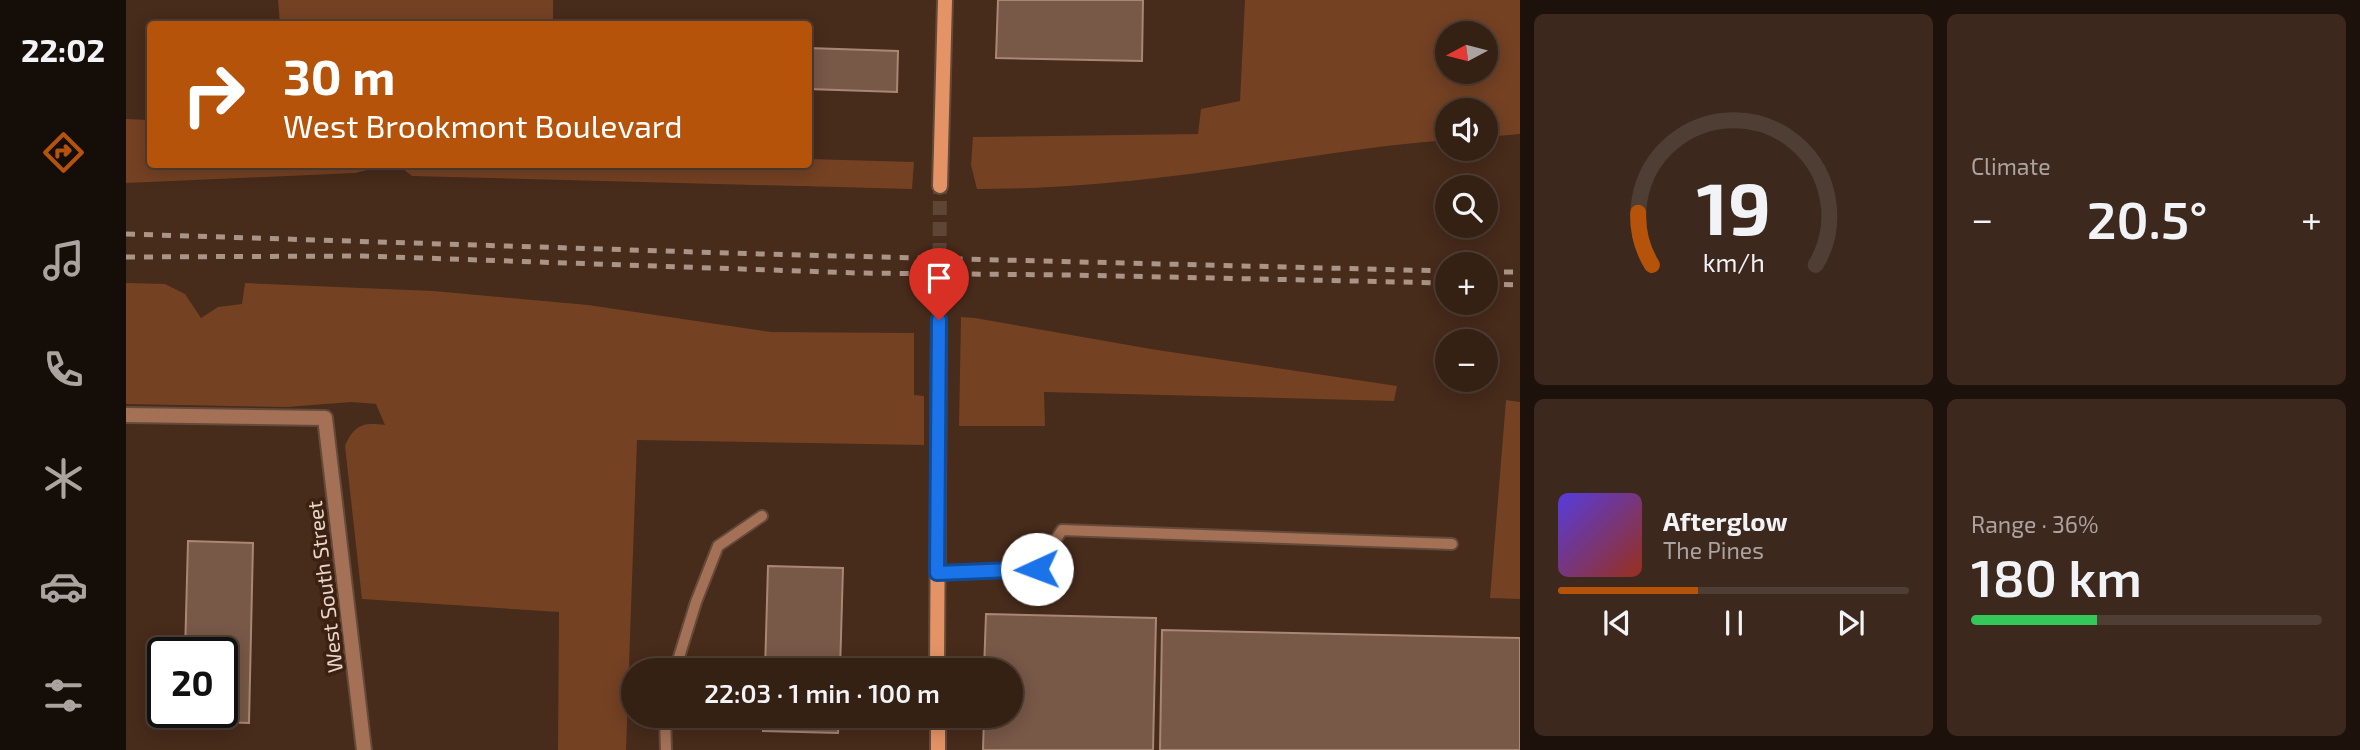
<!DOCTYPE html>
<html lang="en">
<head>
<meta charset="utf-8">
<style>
  :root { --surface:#352014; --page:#3d281d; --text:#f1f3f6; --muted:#aaa3a0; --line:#4f3e34; --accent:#b45309 }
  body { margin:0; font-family:"Exo 2",sans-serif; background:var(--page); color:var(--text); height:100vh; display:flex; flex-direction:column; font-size:26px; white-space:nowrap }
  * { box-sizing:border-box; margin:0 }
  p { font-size:23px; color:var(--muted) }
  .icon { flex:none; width:38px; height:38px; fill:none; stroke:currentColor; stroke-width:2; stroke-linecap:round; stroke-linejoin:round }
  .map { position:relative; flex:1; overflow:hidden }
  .side { display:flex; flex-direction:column; gap:14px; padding:14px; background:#1d120b; width:840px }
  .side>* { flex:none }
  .hud { position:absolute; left:21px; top:21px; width:665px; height:147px; border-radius:7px; box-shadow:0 4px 18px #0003,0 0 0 2px var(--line); background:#b45309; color:#fff; overflow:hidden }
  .needle { width:46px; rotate:263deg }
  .fabs { position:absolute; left:1309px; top:21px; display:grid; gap:14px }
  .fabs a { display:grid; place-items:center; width:63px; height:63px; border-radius:50%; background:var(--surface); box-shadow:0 4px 18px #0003,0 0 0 2px var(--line); font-size:35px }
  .speed { position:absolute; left:21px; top:637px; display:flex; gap:14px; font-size:35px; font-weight:700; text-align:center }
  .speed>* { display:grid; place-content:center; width:91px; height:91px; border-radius:50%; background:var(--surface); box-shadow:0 4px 18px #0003,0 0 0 2px var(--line); line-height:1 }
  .speed .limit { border:4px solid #111; border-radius:10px; background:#fff; color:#111 }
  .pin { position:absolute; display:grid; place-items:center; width:60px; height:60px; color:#fff; margin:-72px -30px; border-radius:50% 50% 50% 0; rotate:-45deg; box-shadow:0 0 7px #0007 }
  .pin .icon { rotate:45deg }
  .me { position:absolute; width:77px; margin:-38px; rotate:268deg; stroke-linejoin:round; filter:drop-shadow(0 0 5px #0008) }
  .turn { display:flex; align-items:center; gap:24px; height:147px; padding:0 21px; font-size:32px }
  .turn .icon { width:91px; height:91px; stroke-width:2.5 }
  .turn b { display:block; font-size:49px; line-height:60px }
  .big { font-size:52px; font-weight:600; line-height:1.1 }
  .side .tile { flex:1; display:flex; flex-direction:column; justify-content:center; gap:10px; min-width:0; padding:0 24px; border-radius:10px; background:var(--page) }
  .side .dial { align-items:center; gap:0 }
  .dial svg { height:182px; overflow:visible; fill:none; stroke:var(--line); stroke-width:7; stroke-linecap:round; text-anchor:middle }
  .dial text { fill:var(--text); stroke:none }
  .song { display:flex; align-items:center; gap:21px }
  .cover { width:84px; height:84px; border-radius:10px; background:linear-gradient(135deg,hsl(250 70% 55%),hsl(10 70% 35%)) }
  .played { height:7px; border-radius:4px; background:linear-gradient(90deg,var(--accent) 40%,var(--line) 40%) }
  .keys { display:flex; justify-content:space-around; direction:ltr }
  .heat { display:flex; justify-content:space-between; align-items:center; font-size:38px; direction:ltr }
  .charge { height:10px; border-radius:5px; background:linear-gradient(90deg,#34c759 36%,var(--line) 0) }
  .side .tiles { flex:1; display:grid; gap:14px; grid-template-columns:repeat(2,1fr) }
  .trip { position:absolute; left:495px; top:658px; width:402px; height:70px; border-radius:35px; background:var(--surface); box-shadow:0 4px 18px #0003,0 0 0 2px var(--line); font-weight:600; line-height:70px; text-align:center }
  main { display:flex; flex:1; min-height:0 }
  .tab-bar { display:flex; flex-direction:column; width:126px; justify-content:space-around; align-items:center; background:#150d08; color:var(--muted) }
  .tab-bar .icon { width:49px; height:49px }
  .tab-bar .active { color:var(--accent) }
  .tab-bar b { font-size:32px; color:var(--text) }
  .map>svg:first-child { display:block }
  .green { fill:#744123; fill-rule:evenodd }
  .building { fill:#785847; stroke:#a98774; stroke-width:2 }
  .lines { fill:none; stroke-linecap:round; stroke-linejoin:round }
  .secondary-tunnel { stroke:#5f4536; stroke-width:14; stroke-dasharray:14 7; stroke-linecap:butt }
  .service-casing { stroke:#644a3b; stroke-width:14 }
  .minor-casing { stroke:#644a3b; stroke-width:18 }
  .secondary-casing { stroke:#644a3b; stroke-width:18 }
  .service { stroke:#a47156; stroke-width:10 }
  .minor { stroke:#a47156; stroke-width:14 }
  .secondary { stroke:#e49366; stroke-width:14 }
  .rail { stroke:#aa9488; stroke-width:5; stroke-dasharray:9 9; stroke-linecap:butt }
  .route-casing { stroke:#114b97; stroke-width:18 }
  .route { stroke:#1a73e8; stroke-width:12 }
  .labels { text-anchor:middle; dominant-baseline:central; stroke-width:7; stroke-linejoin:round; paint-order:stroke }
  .street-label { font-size:21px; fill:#e8d6cc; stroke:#3c2111 }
</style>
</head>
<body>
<main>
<nav class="tab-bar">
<b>22:02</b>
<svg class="icon active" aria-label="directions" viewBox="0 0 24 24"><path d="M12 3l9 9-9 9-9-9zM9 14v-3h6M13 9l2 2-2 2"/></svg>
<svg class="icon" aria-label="music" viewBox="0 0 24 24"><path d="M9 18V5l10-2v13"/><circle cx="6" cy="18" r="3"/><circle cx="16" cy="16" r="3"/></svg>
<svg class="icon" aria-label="phone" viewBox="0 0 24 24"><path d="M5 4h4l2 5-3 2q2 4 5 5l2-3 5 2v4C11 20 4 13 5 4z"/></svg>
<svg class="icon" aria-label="climate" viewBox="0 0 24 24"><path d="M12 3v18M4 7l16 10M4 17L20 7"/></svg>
<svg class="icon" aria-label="car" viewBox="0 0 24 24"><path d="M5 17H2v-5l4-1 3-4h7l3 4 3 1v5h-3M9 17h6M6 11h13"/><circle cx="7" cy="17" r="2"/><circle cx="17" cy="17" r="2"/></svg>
<svg class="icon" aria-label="filters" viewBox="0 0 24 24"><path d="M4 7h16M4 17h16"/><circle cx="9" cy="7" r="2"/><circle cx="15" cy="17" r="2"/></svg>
</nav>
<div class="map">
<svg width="1394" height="750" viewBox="0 0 1394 750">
  <rect width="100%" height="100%" fill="#472b1b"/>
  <!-- green -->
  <path class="green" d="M152 0H427V24H154Z
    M1119 0H1394V134L1360 137V110H1321V140C1229 147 1139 165 1047 176 983 184 916 189 851 189L845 165 847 137 1072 134 1075 109 1114 101ZM1321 33H1360V72H1321Z
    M0 119 24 120V164L263 165 229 173 0 183Z
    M683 159 788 162 786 189 286 176 272 165 682 164Z
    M0 283 39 284 59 294 75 318 92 307 116 304 119 283 308 291 462 305 645 332 788 333V395L798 396V445L511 440 500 750H432L433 612 236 599 219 446C228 425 237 422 259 425L250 404 225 402 161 407 0 404Z
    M835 317 849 318 1025 349 1271 386 1268 401 918 392 919 426H833Z
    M1380 400 1394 402V599L1364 598Z"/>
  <!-- building -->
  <path class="building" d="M872 0H1017L1016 61 870 58Z
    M682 48 772 51 771 92 682 89Z
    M62 541 127 543 123 723 58 721V712H96V653H59Z
    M642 566 717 568 714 670H639Z
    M860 614 1030 618 1027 750H857L858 716H886V670H858Z
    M1036 630 1394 638V750H1034Z
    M638 716H713L712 733 637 731Z"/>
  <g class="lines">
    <!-- secondary-tunnel -->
    <path class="secondary-tunnel" d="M813 320 814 186"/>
    <defs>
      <path id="service" d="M811 573 911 569 936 530 1326 544
        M549 670 570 602 592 546 636 516
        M539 716 540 750"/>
      <path id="minor" d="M0 415 199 418 238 750"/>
      <path id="secondary" d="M814 186 819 0
        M811 670 813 320
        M812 716V750"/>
    </defs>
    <!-- service casing -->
    <use href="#service" class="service-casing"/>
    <!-- minor casing -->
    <use href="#minor" class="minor-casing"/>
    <!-- secondary casing -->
    <use href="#secondary" class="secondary-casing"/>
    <!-- service -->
    <use href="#service" class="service"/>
    <!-- minor -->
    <use href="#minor" class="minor"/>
    <!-- secondary -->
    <use href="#secondary" class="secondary"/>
    <!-- rail -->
    <path class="rail" d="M0 234 634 254 1321 271
      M0 257 237 256 732 273 945 275 1321 283
      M1360 272H1394
      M1360 284 1394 285"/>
  </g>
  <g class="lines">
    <defs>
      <path id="route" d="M813 320 811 573 911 569"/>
    </defs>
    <!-- route casing -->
    <use href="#route" class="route-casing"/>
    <!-- route -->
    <use href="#route" class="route"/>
  </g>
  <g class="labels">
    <!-- street labels -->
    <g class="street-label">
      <text transform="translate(198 587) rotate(-97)">West South Street</text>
    </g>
  </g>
</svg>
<div class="fabs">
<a><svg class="needle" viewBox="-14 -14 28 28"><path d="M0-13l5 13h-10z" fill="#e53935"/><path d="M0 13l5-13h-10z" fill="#aaa3a0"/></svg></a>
<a><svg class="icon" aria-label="sound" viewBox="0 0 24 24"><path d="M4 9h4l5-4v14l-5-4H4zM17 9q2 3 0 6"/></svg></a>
<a><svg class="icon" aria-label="search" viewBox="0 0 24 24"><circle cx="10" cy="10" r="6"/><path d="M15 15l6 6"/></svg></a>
<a>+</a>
<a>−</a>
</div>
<div class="speed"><div class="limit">20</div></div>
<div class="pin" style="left:813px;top:320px;background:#d93025"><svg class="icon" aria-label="arrive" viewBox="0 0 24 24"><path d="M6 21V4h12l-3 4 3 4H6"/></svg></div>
<svg class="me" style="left:911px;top:569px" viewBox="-20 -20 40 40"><circle r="19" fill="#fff"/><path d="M0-13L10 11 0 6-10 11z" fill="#1a73e8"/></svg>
<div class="trip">22:03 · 1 min · 100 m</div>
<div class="hud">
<div class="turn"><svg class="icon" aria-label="right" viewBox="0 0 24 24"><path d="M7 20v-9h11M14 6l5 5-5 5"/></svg><div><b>30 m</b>West Brookmont Boulevard</div></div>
</div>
</div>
<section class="side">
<div class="tiles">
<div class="tile dial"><svg viewBox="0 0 100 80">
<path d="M14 69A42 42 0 1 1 86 69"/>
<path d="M14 69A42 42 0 0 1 8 46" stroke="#b45309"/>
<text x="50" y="56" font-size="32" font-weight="700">19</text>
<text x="50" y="72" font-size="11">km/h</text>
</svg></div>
<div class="tile"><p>Climate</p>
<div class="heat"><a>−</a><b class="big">20.5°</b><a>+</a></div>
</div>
<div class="tile">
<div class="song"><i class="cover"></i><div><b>Afterglow</b><p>The Pines</p></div></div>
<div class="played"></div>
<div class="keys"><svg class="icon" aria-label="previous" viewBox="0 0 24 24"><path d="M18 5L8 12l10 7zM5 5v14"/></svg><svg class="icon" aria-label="pause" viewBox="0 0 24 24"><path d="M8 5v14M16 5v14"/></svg><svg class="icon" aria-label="next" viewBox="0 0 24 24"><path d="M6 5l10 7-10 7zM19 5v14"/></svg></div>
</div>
<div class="tile"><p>Range · 36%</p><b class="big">180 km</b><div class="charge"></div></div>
</div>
</section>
</main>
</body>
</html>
